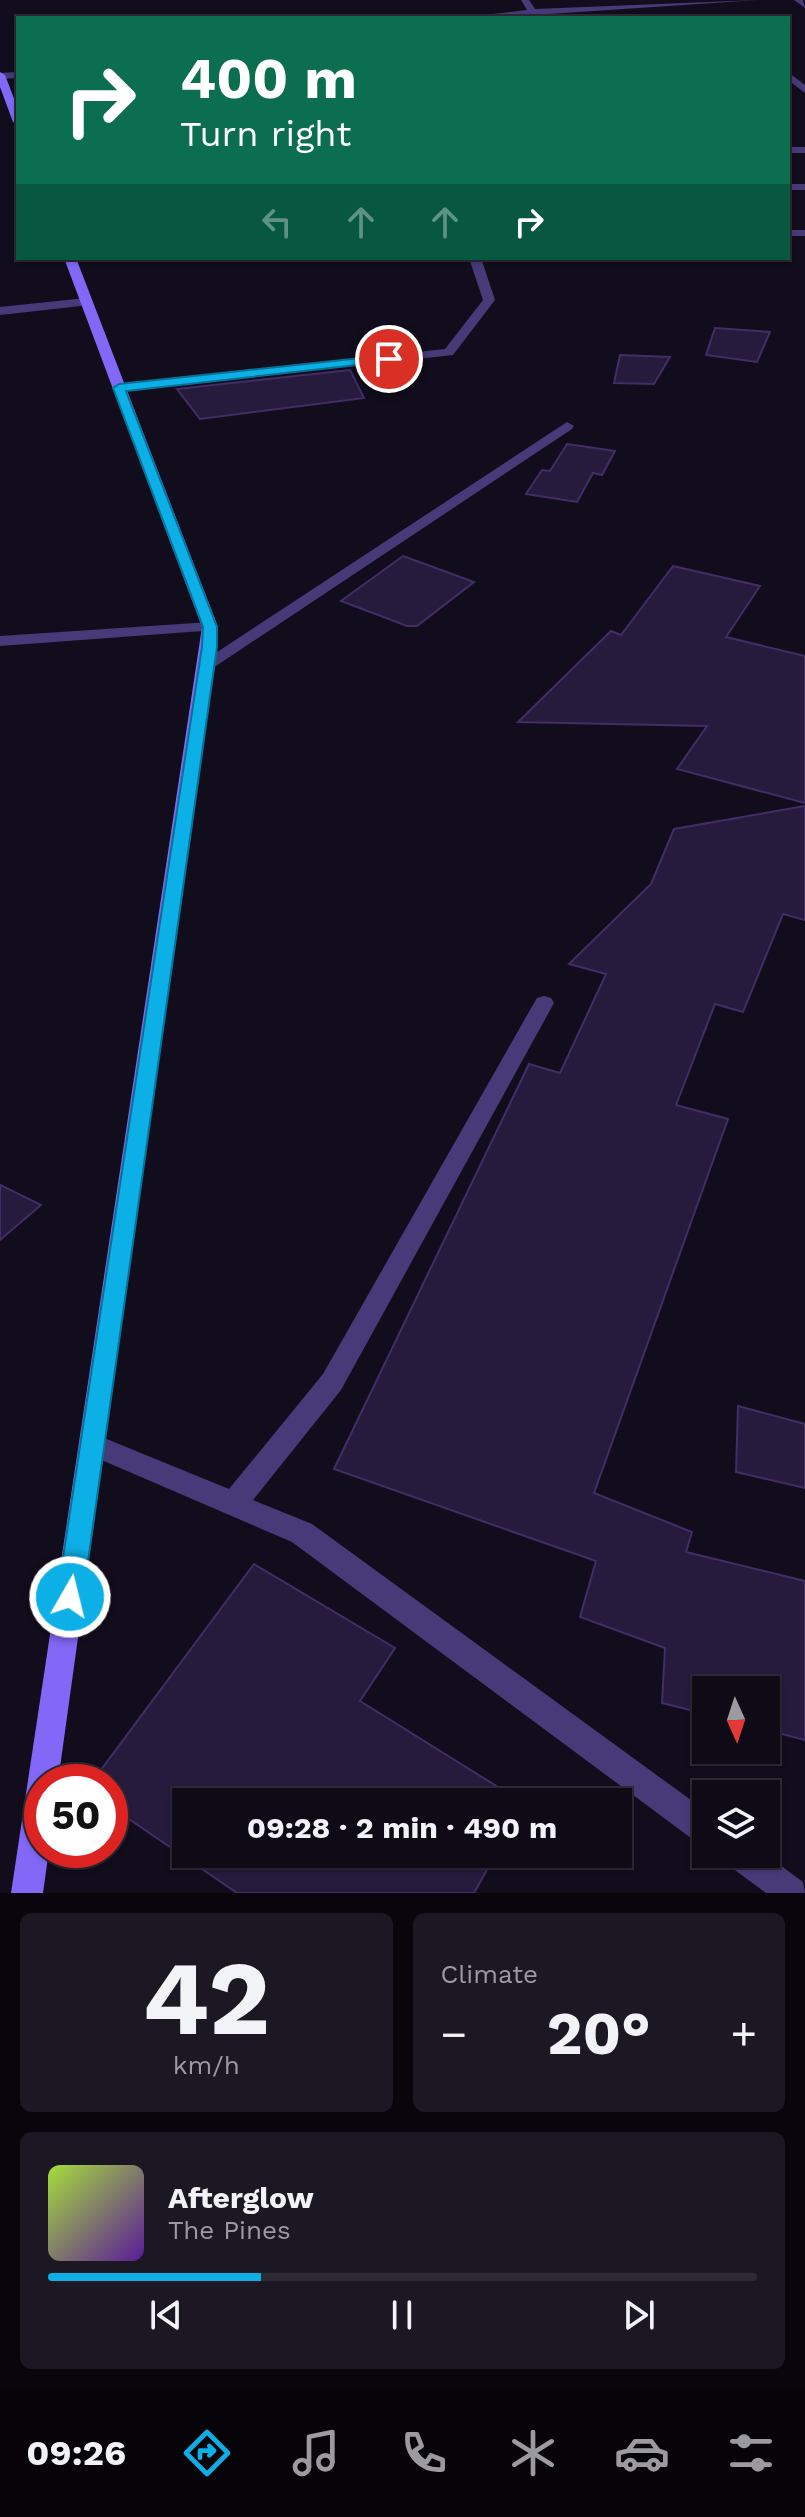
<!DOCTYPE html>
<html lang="en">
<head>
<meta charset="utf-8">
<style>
  :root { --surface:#0e0a16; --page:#1c1823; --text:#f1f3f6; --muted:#9b9aa1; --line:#2e2b35; --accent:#0dafe7 }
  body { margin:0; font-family:"Work Sans",sans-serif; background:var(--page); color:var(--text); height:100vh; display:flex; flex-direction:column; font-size:30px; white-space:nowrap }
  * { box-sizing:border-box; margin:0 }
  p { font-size:26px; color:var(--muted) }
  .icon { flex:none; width:44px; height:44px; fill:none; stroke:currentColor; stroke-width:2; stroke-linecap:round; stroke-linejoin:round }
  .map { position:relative; height:1893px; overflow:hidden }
  .details { display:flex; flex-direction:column; gap:20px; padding:20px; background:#08060c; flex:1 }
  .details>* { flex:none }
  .top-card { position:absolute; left:16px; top:16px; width:774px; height:244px; border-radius:0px; box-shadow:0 2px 6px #0004,0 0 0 2px var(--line); background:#0b6e4f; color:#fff; overflow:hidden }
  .needle { width:52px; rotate:177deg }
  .fabs { position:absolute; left:692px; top:1676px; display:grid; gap:16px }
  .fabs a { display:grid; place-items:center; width:88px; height:88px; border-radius:0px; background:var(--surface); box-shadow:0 2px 6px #0004,0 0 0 2px var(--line); font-size:40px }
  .speed { position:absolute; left:24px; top:1764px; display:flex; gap:16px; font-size:40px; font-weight:700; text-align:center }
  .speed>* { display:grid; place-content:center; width:104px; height:104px; border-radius:50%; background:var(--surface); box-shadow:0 2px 6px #0004,0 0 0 2px var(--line); line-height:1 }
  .speed .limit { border:12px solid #d22; background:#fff; color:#111 }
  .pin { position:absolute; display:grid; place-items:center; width:68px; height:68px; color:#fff; margin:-34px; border:4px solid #fff; border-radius:50%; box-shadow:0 2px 8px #0007 }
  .me { position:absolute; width:88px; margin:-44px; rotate:8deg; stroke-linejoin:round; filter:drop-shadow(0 0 6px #0008) }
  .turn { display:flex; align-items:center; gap:28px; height:168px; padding:0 32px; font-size:36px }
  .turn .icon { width:104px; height:104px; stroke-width:2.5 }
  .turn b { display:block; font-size:56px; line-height:68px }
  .lanes { display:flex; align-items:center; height:76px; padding:0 32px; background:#0003; justify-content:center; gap:40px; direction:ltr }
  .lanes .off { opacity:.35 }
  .big { font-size:60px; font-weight:700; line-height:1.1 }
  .details .card { flex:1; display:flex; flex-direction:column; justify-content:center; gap:12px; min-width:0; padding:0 28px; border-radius:12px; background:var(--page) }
  .details .dial { align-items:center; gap:0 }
  .dial b { font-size:104px; line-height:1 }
  .song { display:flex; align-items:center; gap:24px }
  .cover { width:96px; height:96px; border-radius:12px; background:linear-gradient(135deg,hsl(80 70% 55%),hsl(270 70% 35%)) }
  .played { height:8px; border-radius:4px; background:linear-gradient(90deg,var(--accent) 30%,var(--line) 30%) }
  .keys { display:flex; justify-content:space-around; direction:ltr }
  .heat { display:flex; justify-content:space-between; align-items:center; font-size:44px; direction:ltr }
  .details .tiles { flex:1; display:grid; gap:20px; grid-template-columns:1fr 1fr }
  .card:last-child { grid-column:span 2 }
  .trip { position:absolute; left:172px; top:1788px; width:460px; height:80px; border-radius:0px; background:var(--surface); box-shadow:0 2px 6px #0004,0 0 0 2px var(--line); font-weight:700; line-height:80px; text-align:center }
  .tab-bar { display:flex; height:128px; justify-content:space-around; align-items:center; background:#060409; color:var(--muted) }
  .tab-bar .icon { width:56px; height:56px }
  .tab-bar .on { color:var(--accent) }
  .tab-bar b { font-size:36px; color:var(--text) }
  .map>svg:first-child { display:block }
  .building { fill:#261a3d; stroke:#422d67; stroke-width:2 }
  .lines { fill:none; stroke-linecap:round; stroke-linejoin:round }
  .minor { fill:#473a79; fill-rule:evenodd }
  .secondary { fill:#8268f7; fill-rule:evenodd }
  .route { fill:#0dafe7; stroke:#087296; stroke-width:2 }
</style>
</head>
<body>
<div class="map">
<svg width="805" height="1893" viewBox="0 0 805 1893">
  <rect width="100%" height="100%" fill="#120d1d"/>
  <!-- building -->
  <path class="building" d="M715 328 770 332 757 362 706 355Z
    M620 355 670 357 654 384 614 383Z
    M350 370 364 398 200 419 177 389Z
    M567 444 615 451 602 475 593 473 577 502 526 494 542 470 550 471Z
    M403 556 474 582 417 626H407L341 601Z
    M673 566 760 586 726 637 805 656V803L677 769 707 726 518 722 611 631 621 635Z
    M805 806V920L783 914 743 1012 715 1004 676 1105 728 1119 594 1493 692 1532 686 1552 805 1581V1740L766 1730V1690H706V1714L662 1703 665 1648 580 1617 596 1561 334 1469 529 1064 560 1073 606 974 569 964 651 884 674 829Z
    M0 1185 41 1205 0 1240Z
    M738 1406 805 1424V1488L736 1472Z
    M254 1564 395 1648 360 1701 522 1802H186V1854H496L474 1893H237L110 1806V1782H92Z"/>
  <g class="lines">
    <!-- minor -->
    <path class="minor" d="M521 0H529L535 9 758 0 489 18 485 15 527 10Z
      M794 0H803L805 8Z
      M18 72V78L0 79V73Z
      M788 72 805 85V93L788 80Z
      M788 147H805V153H788Z
      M788 184H805V190H788Z
      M788 230H805V236H788Z
      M469 258H481L495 300 453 355 119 392 112 388 119 384 445 349 483 300Z
      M86 298 90 299V305L0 315V307Z
      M567 422 574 426 572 429 213 668 207 669 199 664Z
      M210 622 216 624V630L0 646V636Z
      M544 996 551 998 554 1003 341 1390 253 1500 312 1524 706 1811V1845L695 1841 292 1542 83 1452 79 1444 83 1436 92 1433 229 1489 323 1374 534 1003 537 998Z
      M723 1854H765L803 1882 805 1893H766L728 1865Z"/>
    <!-- secondary -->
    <path class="secondary" d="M0 72 5 75 18 109V125L13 122 0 87Z
      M64 258H76L218 627 58 1782H42V1850H49L43 1893H11L202 627Z"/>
  </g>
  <!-- route -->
  <path class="route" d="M389 355 395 359 393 361 126 391 217 627V647L83 1597 79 1606 70 1609 61 1606 57 1597 202 647 203 627 113 388 119 384Z"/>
</svg>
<div class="fabs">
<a><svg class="needle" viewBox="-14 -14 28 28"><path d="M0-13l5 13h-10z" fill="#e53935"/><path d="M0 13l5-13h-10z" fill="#9b9aa1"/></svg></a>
<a><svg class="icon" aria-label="layers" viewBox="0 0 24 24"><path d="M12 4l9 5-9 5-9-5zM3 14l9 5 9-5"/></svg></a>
</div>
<div class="speed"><div class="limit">50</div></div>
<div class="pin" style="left:389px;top:359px;background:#d93025"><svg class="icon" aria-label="arrive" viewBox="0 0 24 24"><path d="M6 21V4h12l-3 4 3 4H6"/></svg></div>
<svg class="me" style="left:70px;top:1597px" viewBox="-20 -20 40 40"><circle r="17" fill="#0dafe7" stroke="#fff" stroke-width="3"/><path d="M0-11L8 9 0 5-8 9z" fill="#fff"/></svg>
<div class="trip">09:28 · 2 min · 490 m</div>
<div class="top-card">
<div class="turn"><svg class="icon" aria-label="right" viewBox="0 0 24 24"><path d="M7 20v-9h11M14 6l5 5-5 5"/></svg><div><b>400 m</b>Turn right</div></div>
<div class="lanes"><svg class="icon off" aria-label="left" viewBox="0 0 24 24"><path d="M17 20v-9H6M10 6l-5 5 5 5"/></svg><svg class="icon off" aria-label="ahead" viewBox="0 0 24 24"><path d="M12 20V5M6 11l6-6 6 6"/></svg><svg class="icon off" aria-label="ahead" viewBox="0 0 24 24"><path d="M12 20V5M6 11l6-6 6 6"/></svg><svg class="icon" aria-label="right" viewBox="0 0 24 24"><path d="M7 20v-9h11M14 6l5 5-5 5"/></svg></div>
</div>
</div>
<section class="details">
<div class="tiles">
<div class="card dial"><b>42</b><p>km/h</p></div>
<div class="card"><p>Climate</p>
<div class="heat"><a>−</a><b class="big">20°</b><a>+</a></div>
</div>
<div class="card">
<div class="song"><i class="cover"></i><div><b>Afterglow</b><p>The Pines</p></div></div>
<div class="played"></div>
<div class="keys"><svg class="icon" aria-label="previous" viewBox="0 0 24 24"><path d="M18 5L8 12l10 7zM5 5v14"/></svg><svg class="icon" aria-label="pause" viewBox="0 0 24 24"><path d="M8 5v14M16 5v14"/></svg><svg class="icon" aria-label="next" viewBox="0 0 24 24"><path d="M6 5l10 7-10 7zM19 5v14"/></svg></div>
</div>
</div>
</section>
<nav class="tab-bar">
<b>09:26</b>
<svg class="icon on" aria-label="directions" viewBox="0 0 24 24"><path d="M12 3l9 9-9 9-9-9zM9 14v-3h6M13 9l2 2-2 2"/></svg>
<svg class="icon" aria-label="music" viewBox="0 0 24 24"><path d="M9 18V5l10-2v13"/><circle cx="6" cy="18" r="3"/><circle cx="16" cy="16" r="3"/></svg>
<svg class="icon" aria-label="phone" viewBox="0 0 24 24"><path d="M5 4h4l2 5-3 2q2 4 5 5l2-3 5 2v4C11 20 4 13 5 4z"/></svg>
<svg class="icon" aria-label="climate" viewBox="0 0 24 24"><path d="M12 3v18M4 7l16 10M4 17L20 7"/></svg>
<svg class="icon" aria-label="car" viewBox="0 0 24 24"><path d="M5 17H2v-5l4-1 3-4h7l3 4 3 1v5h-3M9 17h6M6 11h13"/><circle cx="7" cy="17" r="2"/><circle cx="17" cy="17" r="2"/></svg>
<svg class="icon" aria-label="filters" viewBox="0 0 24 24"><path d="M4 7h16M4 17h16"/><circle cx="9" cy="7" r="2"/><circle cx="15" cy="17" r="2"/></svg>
</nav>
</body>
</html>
